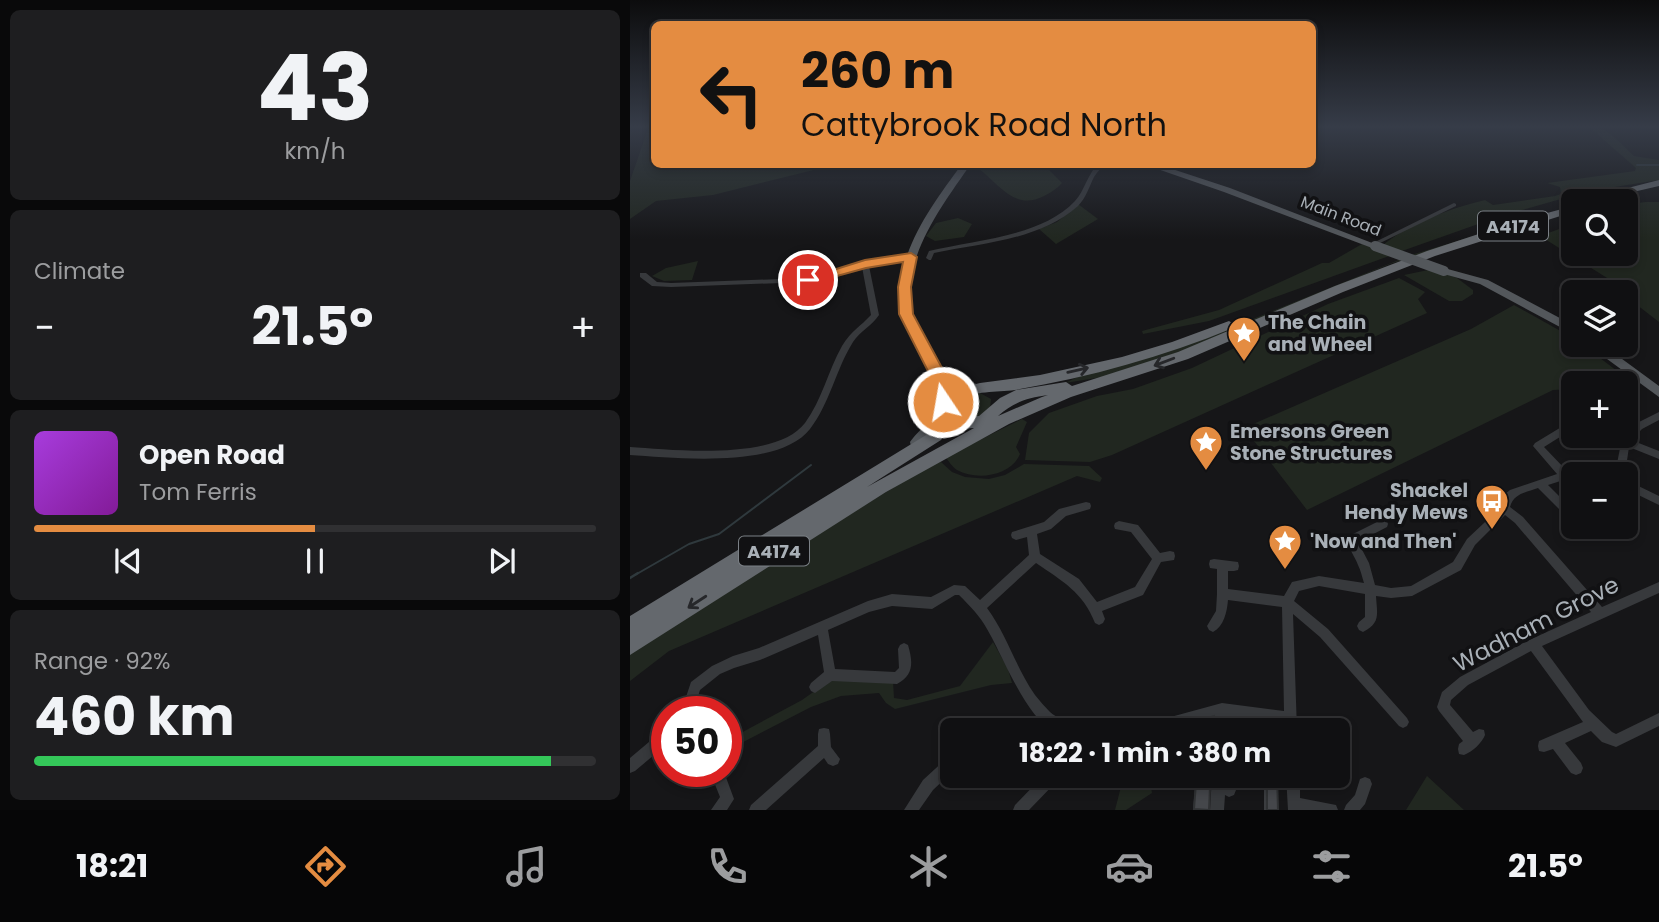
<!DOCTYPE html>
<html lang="en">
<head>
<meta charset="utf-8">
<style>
  :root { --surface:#101012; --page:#1e1e20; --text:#f1f3f6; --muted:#9c9d9f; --line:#303032; --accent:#e48c41 }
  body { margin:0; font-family:Poppins,sans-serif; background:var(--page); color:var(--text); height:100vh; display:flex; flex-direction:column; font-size:26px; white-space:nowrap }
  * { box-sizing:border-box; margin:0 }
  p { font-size:23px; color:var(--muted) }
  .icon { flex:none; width:38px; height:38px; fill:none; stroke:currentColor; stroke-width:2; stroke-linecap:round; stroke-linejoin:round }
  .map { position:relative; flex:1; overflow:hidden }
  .panel { display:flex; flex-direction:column; gap:10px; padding:10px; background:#09090a; width:630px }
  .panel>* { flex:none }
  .banner { position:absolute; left:21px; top:21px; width:665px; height:147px; border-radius:10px; box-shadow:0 4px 10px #0003,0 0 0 2px var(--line); background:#e48c41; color:#111; overflow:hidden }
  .fabs { position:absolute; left:931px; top:189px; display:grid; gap:14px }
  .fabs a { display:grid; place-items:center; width:77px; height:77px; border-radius:10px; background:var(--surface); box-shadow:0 4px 10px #0003,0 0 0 2px var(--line); font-size:35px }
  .speed { position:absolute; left:21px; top:696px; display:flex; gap:14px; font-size:35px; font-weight:700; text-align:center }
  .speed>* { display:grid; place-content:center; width:91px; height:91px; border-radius:50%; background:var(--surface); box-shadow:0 4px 10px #0003,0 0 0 2px var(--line); line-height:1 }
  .speed .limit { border:10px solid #d22; background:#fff; color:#111 }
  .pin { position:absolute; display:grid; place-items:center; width:60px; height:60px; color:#fff; margin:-30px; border:4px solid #fff; border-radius:50%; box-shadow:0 2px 7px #0007 }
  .me { position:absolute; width:77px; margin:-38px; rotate:348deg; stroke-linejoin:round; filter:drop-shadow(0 0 5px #0008) }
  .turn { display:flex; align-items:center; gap:24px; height:147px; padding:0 35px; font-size:32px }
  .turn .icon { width:91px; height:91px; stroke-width:2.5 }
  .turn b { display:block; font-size:49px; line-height:60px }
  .big { font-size:52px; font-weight:700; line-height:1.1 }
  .panel .tile { flex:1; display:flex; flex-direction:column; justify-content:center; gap:10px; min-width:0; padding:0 24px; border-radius:10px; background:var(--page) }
  .panel .dial { align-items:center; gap:0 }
  .dial b { font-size:91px; line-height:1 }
  .song { display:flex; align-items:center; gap:21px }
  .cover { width:84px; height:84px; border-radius:10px; background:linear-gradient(135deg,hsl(280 70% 55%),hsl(290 70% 35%)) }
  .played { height:7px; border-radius:4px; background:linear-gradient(90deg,var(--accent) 50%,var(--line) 50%) }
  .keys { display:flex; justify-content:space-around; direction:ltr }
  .heat { display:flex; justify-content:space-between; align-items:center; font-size:38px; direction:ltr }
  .charge { height:10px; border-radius:5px; background:linear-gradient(90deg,#34c759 92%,var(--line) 0) }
  .trip { position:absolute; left:310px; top:718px; width:410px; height:70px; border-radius:10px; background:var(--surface); box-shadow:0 4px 10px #0003,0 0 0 2px var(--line); font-weight:700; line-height:70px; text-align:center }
  .tabs { display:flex; height:112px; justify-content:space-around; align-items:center; background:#060607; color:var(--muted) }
  .tabs .icon { width:49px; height:49px }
  .tabs .active { color:var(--accent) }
  .tabs b { font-size:32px; color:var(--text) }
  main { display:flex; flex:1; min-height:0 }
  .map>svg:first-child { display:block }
  .green { fill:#212720 }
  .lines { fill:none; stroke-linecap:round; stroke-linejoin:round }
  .stream-far1 { stroke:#2f393d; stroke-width:2 }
  .stream { stroke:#2f393d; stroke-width:2.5 }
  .minor { fill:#37393c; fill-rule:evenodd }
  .major { fill:#53575b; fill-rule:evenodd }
  .highway { fill:#64686d; fill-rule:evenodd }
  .major-bridge { stroke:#53575b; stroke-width:10 }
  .wall { fill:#3b3d40 }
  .shaded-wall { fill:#303234 }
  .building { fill:#45474b; stroke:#303234; stroke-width:2 }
  .oneway { stroke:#26272a }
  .route { fill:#e48c41; stroke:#945b2a; stroke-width:2 }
  .labels { text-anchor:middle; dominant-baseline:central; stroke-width:7; stroke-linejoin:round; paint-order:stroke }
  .far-street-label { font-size:16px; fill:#a9b0b7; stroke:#111113 }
  .shield { fill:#111113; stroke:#7b8086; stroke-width:2 }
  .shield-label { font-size:18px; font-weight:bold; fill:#a9b0b7 }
  .poi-label { font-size:19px; font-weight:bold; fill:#a9b0b7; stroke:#111113; text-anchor:start }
  .near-street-label { font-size:23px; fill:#a9b0b7; stroke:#111113 }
</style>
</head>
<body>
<main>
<section class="panel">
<div class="tile dial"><b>43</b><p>km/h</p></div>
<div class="tile"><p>Climate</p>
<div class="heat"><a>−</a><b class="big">21.5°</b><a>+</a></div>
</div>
<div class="tile">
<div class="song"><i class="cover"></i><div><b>Open Road</b><p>Tom Ferris</p></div></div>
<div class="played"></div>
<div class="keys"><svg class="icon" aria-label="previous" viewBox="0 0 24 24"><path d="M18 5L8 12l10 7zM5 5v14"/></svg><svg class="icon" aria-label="pause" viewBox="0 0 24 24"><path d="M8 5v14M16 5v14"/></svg><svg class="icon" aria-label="next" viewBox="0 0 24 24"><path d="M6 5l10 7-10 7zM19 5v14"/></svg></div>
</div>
<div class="tile"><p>Range · 92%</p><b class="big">460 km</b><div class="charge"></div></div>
</section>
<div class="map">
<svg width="1029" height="810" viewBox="0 0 1029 810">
  <rect width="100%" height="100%" fill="#161618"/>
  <!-- green -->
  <path class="green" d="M19 126H24V164L204 165 83 195 26 201 0 219V181Z
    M958 126C977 126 991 144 1004 156L1029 160V180L959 191 868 217 772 251 753 245C782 222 819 209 855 200L863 205 925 196 931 194 930 187 917 183 1005 171 1006 168Z
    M343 165H414L432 183C428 188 420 193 414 196 382 213 366 178 343 165Z
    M1015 202H1029V322L998 298 990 286 910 236 943 224V254H996V205Z
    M448 204 468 219 426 244 409 229 427 222Z
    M943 206 760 264 563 347 479 376 435 383 458 372 598 329 781 255Z
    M328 218 342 224 334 237 305 241 296 236 306 223Z
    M732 244 762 255 579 321 513 334 512 331 589 310 692 263H699Z
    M68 261 62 280 34 281 22 276 36 268Z
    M803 269 827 278 843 290V294L832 301H819L774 275Z
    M769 278 795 292 788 299 797 313 482 455 460 462 395 460 399 433 419 413 467 396 503 389 562 368 698 304Z
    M884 305 943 338V345H953L1008 387 996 390V383H943V389L923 390 677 510 614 428 841 329Z
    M348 392 361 399 360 409 351 416H330L327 413 328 400Z
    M392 419 397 422 386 447 390 454C381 476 347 481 327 470 322 467 319 461 315 457Z
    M311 462 322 472 335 477 359 479 375 475 394 464 459 466 472 478 470 482 447 476 39 651 0 681V651L301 464Z
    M363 642 378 669 382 683 361 685 265 709 256 703 249 693 211 696 181 707 96 751V741L172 700 199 681H263L264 698 277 700 330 686Z
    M494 775H519L522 793 496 810H485Z
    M797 776 834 810H776Z"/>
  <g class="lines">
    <!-- stream-far1 -->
    <path class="stream-far1" d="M1007 165H1029
      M5 575 59 544 89 534 181 465"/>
    <!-- stream -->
    <path class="stream" d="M0 578 8 573"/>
    <!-- minor -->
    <path class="minor" d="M468 164H475C471 168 467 172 464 177 459 187 456 198 448 206 410 240 352 243 304 253L301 260H299L296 258 299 251C345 240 411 237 445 201 455 190 457 175 468 164Z
      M824 203 826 204V206L744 246 742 247 739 245Z
      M281 255H283V259L239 266 249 315C242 326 230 331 223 342 206 369 200 403 180 429 149 469 46 458 0 455V447C44 450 146 461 175 423 192 400 198 371 212 346 222 330 230 327 241 315L232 267 178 282 41 287 22 286 10 277V273H16L27 282 41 283 178 278 235 262Z
      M1029 412V420L1012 429 1001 440 1029 451V459L999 447 995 474H985L991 443 989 441 991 438 996 436V433L1002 426 996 422V414L1009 422Z
      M938 423 941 424 943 427 941 430 914 447 936 470 940 469 965 470 968 471 970 474H943V477L918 485 943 510V520L939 519 908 488C895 493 884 493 880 507L893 517 972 607 1029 582V593L912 646 959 710 982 732 986 734 1029 713V726L986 747 972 742 961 731 935 743 951 763 953 768 951 773 946 775 941 773 923 749 914 752 909 751 908 746 909 741 953 722 901 651 838 685 821 700 820 705 843 732 849 729 854 730 855 735C852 743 842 752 834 755L829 754 828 749 829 744 833 741 809 711 807 707 812 692 830 677 899 640 961 612 885 523 875 515 845 545 831 570 782 596 761 598 746 596C747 614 751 623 733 632L729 630 727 626 729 622 735 617V594L689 586 669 591 664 601 698 629 777 718 779 722 777 726 773 728 769 726 690 637 663 614 667 730H655L654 723 598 716 597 730H585V717L539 730H509L510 725 515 724 592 703 654 711 652 607 598 600C597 612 594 626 583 632L579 630 577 626 586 611 587 594V569L580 568 579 564 580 560 584 559 608 562 609 566 608 570 604 571H598V589L654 596 662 582 689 576 734 583C732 577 731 571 728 565 724 554 716 547 719 536L753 519 757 521 758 524 757 527 728 542 739 563 745 585 761 588 781 586 823 562 837 539 871 507 875 494 880 490 927 474 903 446 905 443Z
      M996 480 1029 496V505L996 489Z
      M456 502 460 503 461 506 460 509 436 516 421 529 407 534 410 554 449 579 467 602 505 587 522 559 501 532 485 529 484 526 485 523 489 521 508 525 530 553 540 551 544 552 545 556 544 560 531 562 513 595 472 611 475 619 473 623 469 625 465 623C453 592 432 581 406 563L357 608C377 635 386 668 405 695 410 701 415 707 420 712 427 718 436 721 440 730 436 730 428 731 424 730 398 722 371 652 357 629 350 616 340 606 329 595H325L302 609 262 606 239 612 198 630 205 669 265 672 269 668 268 649 270 645 274 643 278 645C283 662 284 675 267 684L202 681 185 693 181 691 179 687 181 683 194 672 188 635 130 660 104 668 90 674 70 690 63 712H51L61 682 82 666 103 656 129 648 238 601 262 594 301 597 324 585 335 586 350 600 399 555 397 537 386 540 382 538 381 535 382 532 414 522 429 509Z
      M194 728 199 729 200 734 201 747 210 759 208 764 203 766 198 764 194 758 136 810H119L121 805 188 746V734L189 729Z
      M37 730V744L5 771 0 773V758L32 731Z
      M316 734 322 738V755L317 754 310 740 311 735Z
      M322 756V772L303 790 289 810H274L293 780 317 758Z
      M80 772H94L104 799 97 810H81L90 797Z
      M331 775H345L346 778 344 783 339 785 334 783Z
      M414 775H430L428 780 399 810H383L385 805Z
      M582 775H596L595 782 604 785 606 790 604 795 599 797 595 795 594 810H580Z
      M656 775H670V798L706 805 708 810H658Z
      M735 777 740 779 742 784 735 804 730 810H714L716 805 725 795 730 779Z"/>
    <!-- major -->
    <path class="major" d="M332 164H341C305 215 253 283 296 345 301 352 308 365 316 370 326 376 339 380 350 386L352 389 346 394 322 383 328 401 326 404H318C314 423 304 440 286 447L281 446 280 442C289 429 302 423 306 405 308 396 305 385 307 377 298 363 287 351 280 336 250 273 296 213 332 164Z
      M513 164H527L600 188 750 246 748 248H742L594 192Z
      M814 268 858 280 943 325V334L850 284 810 273 809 271Z
      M961 345H973L1029 386V397L962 348Z"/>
    <!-- highway -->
    <path class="highway" d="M1029 180V186L964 201H947Z
      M943 206V212L805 256 713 292 558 359 441 397 379 424 256 492 0 655V616L301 432 314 415 317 397 330 388 350 383 410 375 492 357 542 342 599 321 605 325 603 328C533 357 460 377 385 390 366 393 344 389 329 403L327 412 332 417 349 416 370 398 386 390 436 382 442 386 548 352 705 286 797 251 891 220ZM418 395 412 397 368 416C384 402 397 398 418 395ZM323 425 329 429 344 428 237 487 311 440Z"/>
    <!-- major-bridge -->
    <path class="major-bridge" d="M745 246 814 271"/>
  </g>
  <!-- wall -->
  <path class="wall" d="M619 719 646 730H616V723Z
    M520 775H533L532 779H520Z
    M565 775H581L579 778Z
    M634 775H647L648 810H634Z
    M566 783 579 810H563L565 786Z"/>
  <!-- shaded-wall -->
  <path class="shaded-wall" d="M584 725 582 729 581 730H571Z"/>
  <!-- building -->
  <path class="building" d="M584 716V725L571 730H539V729Z
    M619 719 646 722V730H619Z
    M637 775H647L648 810H637Z
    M566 783 580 786 579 810 564 809Z"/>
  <!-- one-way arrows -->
  <defs><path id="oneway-shaft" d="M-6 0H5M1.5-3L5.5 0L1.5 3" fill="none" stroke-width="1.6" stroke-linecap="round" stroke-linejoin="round" transform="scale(1.75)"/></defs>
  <g class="oneway">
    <use href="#oneway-shaft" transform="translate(534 362) rotate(159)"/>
    <use href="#oneway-shaft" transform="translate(448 370) rotate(-13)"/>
    <use href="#oneway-shaft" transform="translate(67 602) rotate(147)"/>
  </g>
  <!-- sky -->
  <linearGradient id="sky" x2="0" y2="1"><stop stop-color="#0c0c0d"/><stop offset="0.53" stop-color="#363c48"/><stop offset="1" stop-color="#363c48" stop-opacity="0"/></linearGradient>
  <rect width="1029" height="239" fill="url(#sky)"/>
  <!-- route -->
  <path class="route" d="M281 253 287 257 281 287 283 314 318 379 320 402 313 408 305 402 302 379 269 314 268 287 273 262 236 268 178 284 171 280 235 260Z"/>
  <!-- icons -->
  <defs>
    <symbol id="sight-pin" viewBox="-11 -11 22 30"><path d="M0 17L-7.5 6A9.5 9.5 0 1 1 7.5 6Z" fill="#e48c41" stroke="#111113"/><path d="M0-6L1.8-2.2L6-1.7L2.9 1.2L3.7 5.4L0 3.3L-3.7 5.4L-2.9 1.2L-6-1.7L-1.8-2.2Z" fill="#fff"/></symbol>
    <symbol id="bus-pin" viewBox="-11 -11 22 30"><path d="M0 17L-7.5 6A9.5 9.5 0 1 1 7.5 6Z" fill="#e48c41" stroke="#111113"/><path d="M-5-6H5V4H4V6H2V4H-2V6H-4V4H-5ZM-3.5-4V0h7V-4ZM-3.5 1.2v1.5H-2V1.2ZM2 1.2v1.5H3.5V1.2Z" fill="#fff"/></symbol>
  </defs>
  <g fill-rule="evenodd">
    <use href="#sight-pin" x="595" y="314" width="38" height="52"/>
    <use href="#sight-pin" x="557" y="423" width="38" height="52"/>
    <use href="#bus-pin" x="843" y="482" width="38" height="52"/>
    <use href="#sight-pin" x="636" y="522" width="38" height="52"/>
  </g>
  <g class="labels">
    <!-- far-street labels -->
    <g class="far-street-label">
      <text transform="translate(711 216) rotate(21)">Main Road</text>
    </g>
    <!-- shield labels -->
    <g class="shield">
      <rect x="848" y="211.5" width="70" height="29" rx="5"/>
      <rect x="109" y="536.5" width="70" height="29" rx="5"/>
    </g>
    <g class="shield-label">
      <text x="883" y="226">A4174</text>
      <text x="144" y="551">A4174</text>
    </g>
    <!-- poi labels -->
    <g class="poi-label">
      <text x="638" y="322">The Chain<tspan x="638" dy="22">and Wheel</tspan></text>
      <text x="600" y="431">Emersons Green<tspan x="600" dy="22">Stone Structures</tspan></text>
      <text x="838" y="490" text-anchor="end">Shackel<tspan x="838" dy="22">Hendy Mews</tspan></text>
      <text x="680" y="541">'Now and Then'</text>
    </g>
    <!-- near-street labels -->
    <g class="near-street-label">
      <text transform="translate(906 624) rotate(-27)">Wadham Grove</text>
    </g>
  </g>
</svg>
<div class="fabs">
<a><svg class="icon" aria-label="search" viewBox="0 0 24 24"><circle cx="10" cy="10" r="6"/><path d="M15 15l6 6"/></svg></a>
<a><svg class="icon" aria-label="layers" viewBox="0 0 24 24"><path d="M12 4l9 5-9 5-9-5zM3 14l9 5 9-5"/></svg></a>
<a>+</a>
<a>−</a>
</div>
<div class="speed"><div class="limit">50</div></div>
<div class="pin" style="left:178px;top:280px;background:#d93025"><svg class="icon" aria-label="arrive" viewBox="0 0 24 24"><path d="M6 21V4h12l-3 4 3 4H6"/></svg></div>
<svg class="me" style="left:313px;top:402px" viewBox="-20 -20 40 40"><circle r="17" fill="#e48c41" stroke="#fff" stroke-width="3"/><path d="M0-11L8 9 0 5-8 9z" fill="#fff"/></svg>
<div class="trip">18:22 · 1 min · 380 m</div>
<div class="banner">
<div class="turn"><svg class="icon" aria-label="left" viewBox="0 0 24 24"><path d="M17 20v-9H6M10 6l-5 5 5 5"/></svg><div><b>260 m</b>Cattybrook Road North</div></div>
</div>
</div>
</main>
<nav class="tabs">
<b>18:21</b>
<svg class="icon active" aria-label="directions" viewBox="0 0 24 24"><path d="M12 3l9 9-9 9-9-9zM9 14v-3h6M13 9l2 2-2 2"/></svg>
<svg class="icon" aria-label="music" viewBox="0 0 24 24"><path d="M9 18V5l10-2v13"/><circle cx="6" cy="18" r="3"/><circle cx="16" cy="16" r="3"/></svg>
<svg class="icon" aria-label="phone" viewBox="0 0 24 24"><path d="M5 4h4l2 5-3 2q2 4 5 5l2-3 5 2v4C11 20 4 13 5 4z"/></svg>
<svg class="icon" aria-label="climate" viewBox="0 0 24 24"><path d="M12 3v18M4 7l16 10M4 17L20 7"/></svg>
<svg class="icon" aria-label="car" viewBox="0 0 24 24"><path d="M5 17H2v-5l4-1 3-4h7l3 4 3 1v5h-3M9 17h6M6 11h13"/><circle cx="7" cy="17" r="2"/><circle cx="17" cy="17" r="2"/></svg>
<svg class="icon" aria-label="filters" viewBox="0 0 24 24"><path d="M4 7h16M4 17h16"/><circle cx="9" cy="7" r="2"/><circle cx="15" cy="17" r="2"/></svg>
<b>21.5°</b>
</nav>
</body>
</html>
